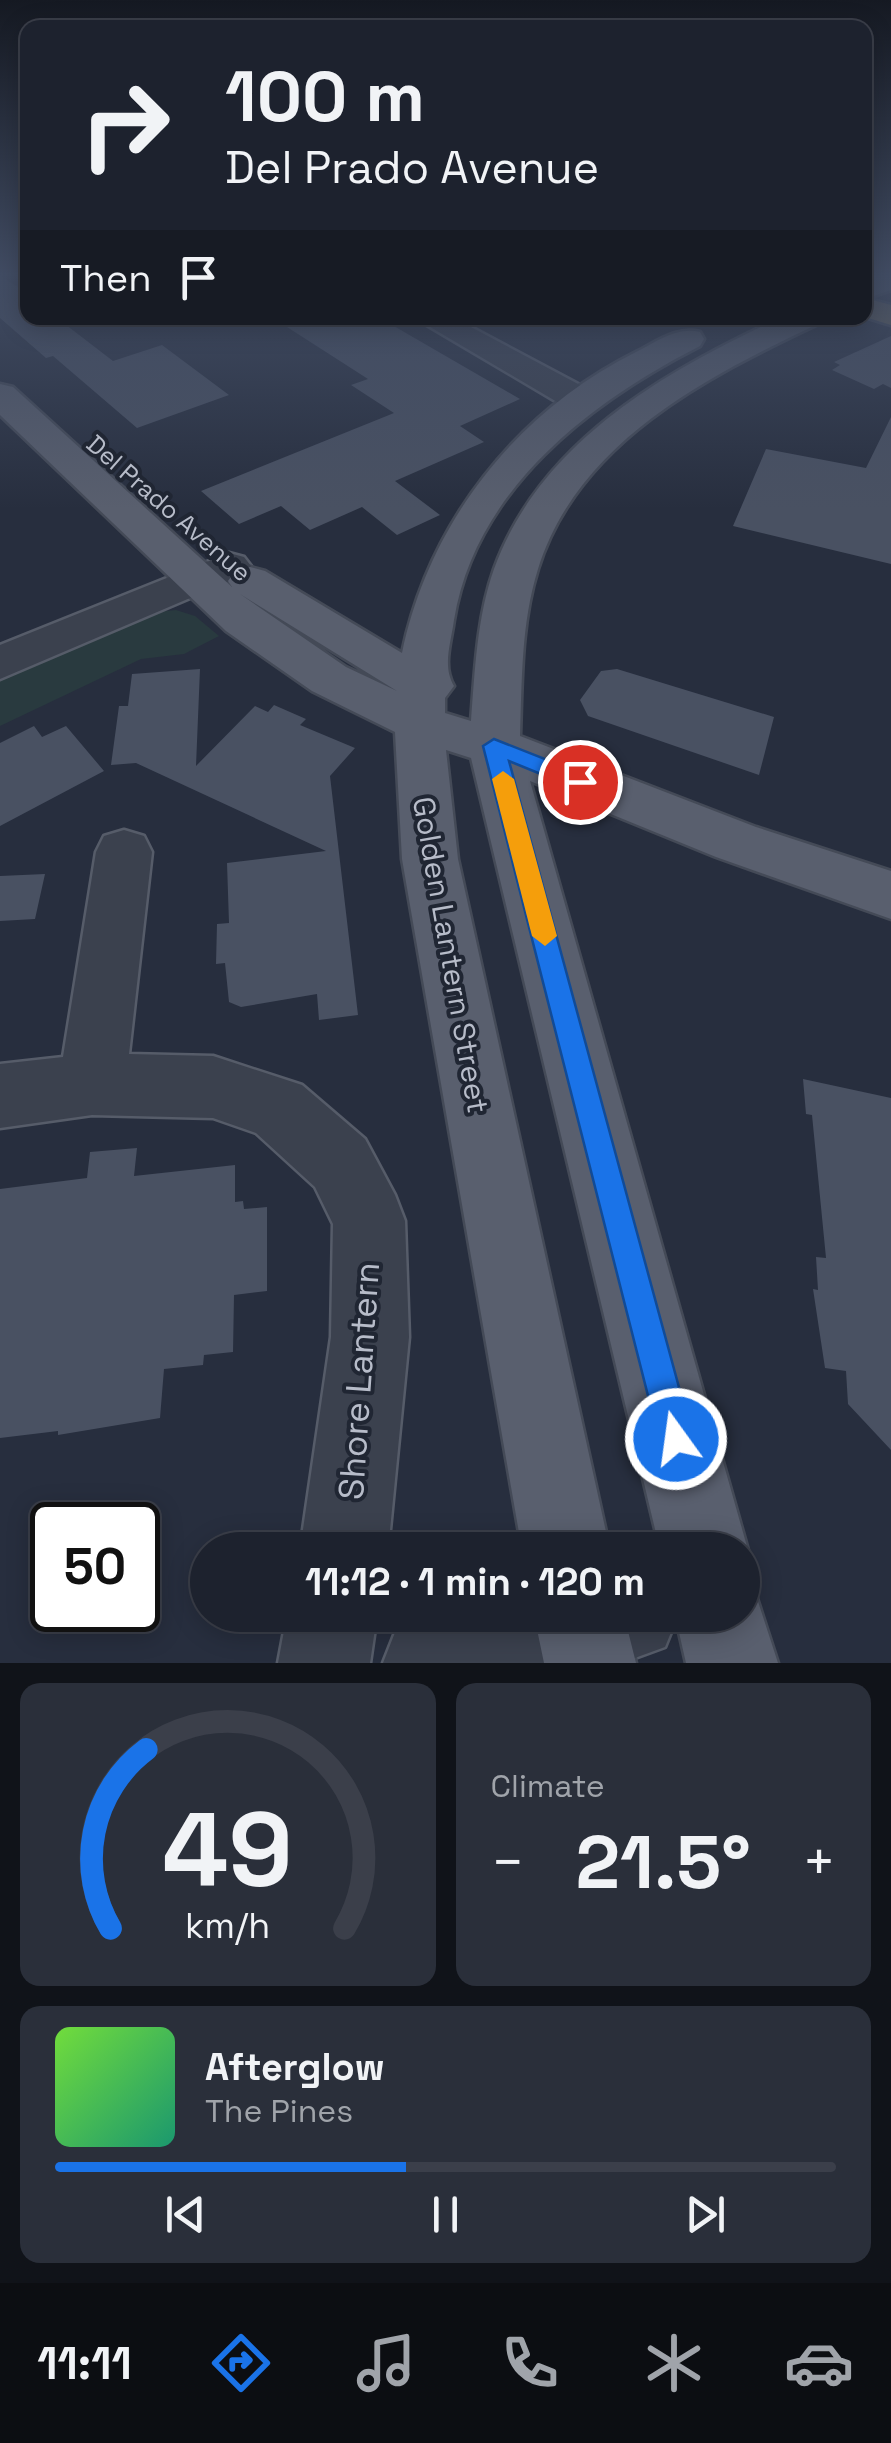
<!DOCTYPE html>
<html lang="en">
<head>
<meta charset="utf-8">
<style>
  :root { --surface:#1d222e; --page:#2a2f3a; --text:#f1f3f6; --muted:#a0a4aa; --line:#3b3f4a; --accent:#1a73e8 }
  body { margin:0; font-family:"Space Grotesk",sans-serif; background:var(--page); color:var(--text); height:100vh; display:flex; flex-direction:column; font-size:38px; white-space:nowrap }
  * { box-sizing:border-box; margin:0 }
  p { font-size:32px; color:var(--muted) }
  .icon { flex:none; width:55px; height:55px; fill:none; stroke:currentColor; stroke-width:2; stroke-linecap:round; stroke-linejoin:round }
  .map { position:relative; height:1663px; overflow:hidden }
  .drawer { display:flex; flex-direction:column; gap:20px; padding:20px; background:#101319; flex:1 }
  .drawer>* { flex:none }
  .top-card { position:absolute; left:20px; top:20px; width:852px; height:305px; border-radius:20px; box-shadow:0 5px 25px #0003,0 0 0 2px var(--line); background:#1d222e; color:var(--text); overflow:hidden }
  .speed { position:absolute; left:30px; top:1502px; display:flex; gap:20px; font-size:50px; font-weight:700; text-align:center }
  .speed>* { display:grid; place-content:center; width:130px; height:130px; border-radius:50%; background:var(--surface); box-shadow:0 5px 25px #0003,0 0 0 2px var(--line); line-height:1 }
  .speed .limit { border:5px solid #111; border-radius:15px; background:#fff; color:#111 }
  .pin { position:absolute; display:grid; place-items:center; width:85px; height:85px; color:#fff; margin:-42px; border:5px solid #fff; border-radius:50%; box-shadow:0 2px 10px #0007 }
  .me { position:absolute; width:110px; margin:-55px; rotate:346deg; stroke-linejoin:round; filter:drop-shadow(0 0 8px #0008) }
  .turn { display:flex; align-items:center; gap:35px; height:210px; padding:0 40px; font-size:45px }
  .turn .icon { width:130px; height:130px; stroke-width:2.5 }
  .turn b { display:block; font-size:70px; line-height:85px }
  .then { display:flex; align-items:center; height:95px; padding:0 40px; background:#0003; gap:20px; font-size:38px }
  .big { font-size:75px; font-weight:600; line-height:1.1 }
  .drawer .widget { flex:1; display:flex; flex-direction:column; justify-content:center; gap:15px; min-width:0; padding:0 35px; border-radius:20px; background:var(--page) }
  .drawer .dial { align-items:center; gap:0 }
  .dial svg { height:260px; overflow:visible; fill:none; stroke:var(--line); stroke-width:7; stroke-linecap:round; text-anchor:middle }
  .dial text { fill:var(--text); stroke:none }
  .song { display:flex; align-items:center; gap:30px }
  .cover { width:120px; height:120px; border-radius:15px; background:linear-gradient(135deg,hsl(100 70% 55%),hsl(160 70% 35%)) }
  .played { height:10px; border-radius:5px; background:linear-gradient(90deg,var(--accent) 45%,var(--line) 45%) }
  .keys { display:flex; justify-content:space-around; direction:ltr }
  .heat { display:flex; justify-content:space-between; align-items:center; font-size:55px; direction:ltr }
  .drawer .tiles { flex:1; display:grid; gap:20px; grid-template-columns:1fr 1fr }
  .widget:last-child { grid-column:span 2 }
  .trip { position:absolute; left:190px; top:1532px; width:570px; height:100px; border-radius:50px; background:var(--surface); box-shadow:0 5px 25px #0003,0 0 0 2px var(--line); font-weight:600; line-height:100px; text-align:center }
  .tabs { display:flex; height:160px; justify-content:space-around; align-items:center; background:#0c0e12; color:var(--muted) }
  .tabs .icon { width:70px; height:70px }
  .tabs .on { color:var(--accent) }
  .tabs b { font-size:45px; color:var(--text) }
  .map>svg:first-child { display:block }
  .green { fill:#293a3f }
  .building { fill:#495162 }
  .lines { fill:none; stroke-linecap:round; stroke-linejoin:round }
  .minor-casing { stroke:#565c69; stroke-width:5 }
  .major-casing { stroke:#444a57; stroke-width:5 }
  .highway-casing { stroke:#434956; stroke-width:5 }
  .minor { fill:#3b414e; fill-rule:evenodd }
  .major { fill:#595f6e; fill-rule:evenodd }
  .highway { fill:#736c59; fill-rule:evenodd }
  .route { fill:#1a73e8; stroke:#114b97; stroke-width:2.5 }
  .slow { fill:#f59e0b }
  .labels { text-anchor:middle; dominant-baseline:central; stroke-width:8; stroke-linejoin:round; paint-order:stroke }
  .far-street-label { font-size:25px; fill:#b7bcc9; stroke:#202633 }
  .street-label { font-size:30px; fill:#b7bcc9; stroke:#202633 }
  .near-street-label { font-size:35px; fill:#b7bcc9; stroke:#202633 }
</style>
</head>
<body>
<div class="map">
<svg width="891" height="1663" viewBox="0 0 891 1663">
  <rect width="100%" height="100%" fill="#272e3e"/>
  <!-- green -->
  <path class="green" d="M176 610 195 616 219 636 184 654 141 659 0 726V678L157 612Z"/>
  <!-- building -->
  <path class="building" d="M0 276 28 293V318H57L113 361 162 345 229 395 137 428 53 356 46 358 0 318Z
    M273 318H380L520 399 460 426 484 442 395 481 440 515 397 535 362 507 310 530 281 506 239 524 201 491 394 413 351 385 368 379Z
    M891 336V388L883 384 874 389 832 370 840 365 834 362Z
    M891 417V564L733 526 766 449 866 468Z
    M200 669 196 766 255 706 268 712 274 705 306 719 300 725 355 748 330 776 358 1015 319 1020 317 994 241 1007 229 1002 225 963 216 964 217 924 229 923 227 863 326 851 136 763 111 765 119 706H128L132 674Z
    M617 669 774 717 759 775 588 716 580 700 601 671Z
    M34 726 42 737 66 726 104 771 0 826V743Z
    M45 874 35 919 0 921V876Z
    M803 1079 891 1098V1450L848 1404 846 1371 825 1368 813 1289 818 1290 816 1257 826 1258 812 1115 806 1114Z
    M137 1148 134 1176 235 1165V1202L243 1201 244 1209 267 1207V1291L234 1295 233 1352 204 1355 203 1365 164 1369 160 1418 58 1435V1431L0 1438V1189L87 1178 90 1152Z"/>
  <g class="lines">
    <defs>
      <path id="minor" d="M415 318H454L595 393 600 401 595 409H569Z
        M229 553 244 557 251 566 244 575 0 679V645Z
        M124 830 144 836 152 852 129 1054 213 1056 302 1085 365 1139 395 1195 405 1221 409 1337 388 1550H300L331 1337 333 1224 315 1187 256 1133 213 1118 92 1115 0 1128V1064L63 1057 96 852 104 836Z
        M287 1615H377L370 1663H278Z
        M437 1615H678L665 1647 621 1663H383L396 1630Z"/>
      <path id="major" d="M872 276H891V290L865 299V279Z
        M780 318H821L816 325C706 377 577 443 538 569 521 623 522 681 520 736L756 827 891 871V919L716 857 530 781 748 1550 742 1562V1550H660L471 758 446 750 458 859 610 1550H522L402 859 395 732 312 691 226 631 0 415V384L13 387 232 587 228 581 235 571 250 567 265 571 402 653C429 523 516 412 636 352 656 342 677 326 700 332L704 339 700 346C590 402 475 490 454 620 451 643 442 666 454 686L445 698V713L471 721C475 670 477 617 494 569 540 442 665 371 780 318ZM240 594 397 691 346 667Z
        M742 1579 752 1583 778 1663H686L675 1615H742Z
        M534 1615H624L636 1663H544Z"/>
      <path id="highway" d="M865 298 891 305V325L865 317Z"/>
    </defs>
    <!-- minor casing -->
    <use href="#minor" class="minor-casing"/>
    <!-- major casing -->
    <use href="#major" class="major-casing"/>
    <!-- highway casing -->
    <use href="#highway" class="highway-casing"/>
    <!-- minor -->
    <use href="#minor" class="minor"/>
    <!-- major -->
    <use href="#major" class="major"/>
    <!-- highway -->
    <use href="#highway" class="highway"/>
  </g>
  <!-- sky -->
  <linearGradient id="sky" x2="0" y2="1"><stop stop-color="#151922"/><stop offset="0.54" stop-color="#414c63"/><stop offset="1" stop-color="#414c63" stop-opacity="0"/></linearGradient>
  <rect width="891" height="509" fill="url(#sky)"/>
  <!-- route -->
  <path class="route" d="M494 739 588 776 591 782 580 790 509 761 693 1439 688 1451 676 1456 664 1451 659 1439 483 746Z"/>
  <!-- slow -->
  <path class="slow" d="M503 771 514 779 557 936 545 946 532 936 492 779Z"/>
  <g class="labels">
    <!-- far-street labels -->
    <g class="far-street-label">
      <text transform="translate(169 508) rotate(41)">Del Prado Avenue</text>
    </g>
    <!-- street labels -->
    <g class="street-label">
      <text transform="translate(451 955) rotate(80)">Golden Lantern Street</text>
    </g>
    <!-- near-street labels -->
    <g class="near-street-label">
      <text transform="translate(359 1381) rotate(-86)">Shore Lantern</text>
    </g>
  </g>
</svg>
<div class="speed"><div class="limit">50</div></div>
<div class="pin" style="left:580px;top:782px;background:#d93025"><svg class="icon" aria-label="arrive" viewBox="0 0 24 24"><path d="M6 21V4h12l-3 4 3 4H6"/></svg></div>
<svg class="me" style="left:676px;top:1439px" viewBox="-20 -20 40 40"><circle r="17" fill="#1a73e8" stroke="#fff" stroke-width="3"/><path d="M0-11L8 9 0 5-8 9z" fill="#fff"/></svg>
<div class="trip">11:12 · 1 min · 120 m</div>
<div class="top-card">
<div class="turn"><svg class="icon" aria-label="right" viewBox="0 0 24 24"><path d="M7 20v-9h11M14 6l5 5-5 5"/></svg><div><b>100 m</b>Del Prado Avenue</div></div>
<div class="then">Then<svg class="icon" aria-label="arrive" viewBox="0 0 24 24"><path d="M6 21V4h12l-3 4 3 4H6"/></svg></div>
</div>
</div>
<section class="drawer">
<div class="tiles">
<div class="widget dial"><svg viewBox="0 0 100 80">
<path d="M14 69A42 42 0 1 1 86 69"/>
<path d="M14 69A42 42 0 0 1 25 14" stroke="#1a73e8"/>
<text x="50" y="56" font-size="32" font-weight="700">49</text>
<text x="50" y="72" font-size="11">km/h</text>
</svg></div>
<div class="widget"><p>Climate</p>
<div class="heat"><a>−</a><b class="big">21.5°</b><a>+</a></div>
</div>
<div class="widget">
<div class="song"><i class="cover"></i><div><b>Afterglow</b><p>The Pines</p></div></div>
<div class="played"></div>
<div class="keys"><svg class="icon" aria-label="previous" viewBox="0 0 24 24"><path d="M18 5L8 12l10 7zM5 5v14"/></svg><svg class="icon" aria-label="pause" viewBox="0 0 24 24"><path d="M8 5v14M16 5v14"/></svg><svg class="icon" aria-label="next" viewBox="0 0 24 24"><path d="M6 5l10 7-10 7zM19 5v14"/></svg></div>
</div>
</div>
</section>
<nav class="tabs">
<b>11:11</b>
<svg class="icon on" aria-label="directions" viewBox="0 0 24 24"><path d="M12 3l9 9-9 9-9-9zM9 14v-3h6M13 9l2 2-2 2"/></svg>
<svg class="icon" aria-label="music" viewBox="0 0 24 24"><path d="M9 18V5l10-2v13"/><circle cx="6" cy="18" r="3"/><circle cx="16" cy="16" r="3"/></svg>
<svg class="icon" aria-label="phone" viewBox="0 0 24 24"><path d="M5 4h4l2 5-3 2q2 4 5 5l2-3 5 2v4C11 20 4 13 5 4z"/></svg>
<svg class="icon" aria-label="climate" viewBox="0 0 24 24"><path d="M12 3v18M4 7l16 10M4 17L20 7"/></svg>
<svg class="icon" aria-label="car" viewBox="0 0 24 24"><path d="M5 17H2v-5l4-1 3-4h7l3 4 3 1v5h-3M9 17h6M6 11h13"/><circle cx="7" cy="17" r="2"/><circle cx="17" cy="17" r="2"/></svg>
</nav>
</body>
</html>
